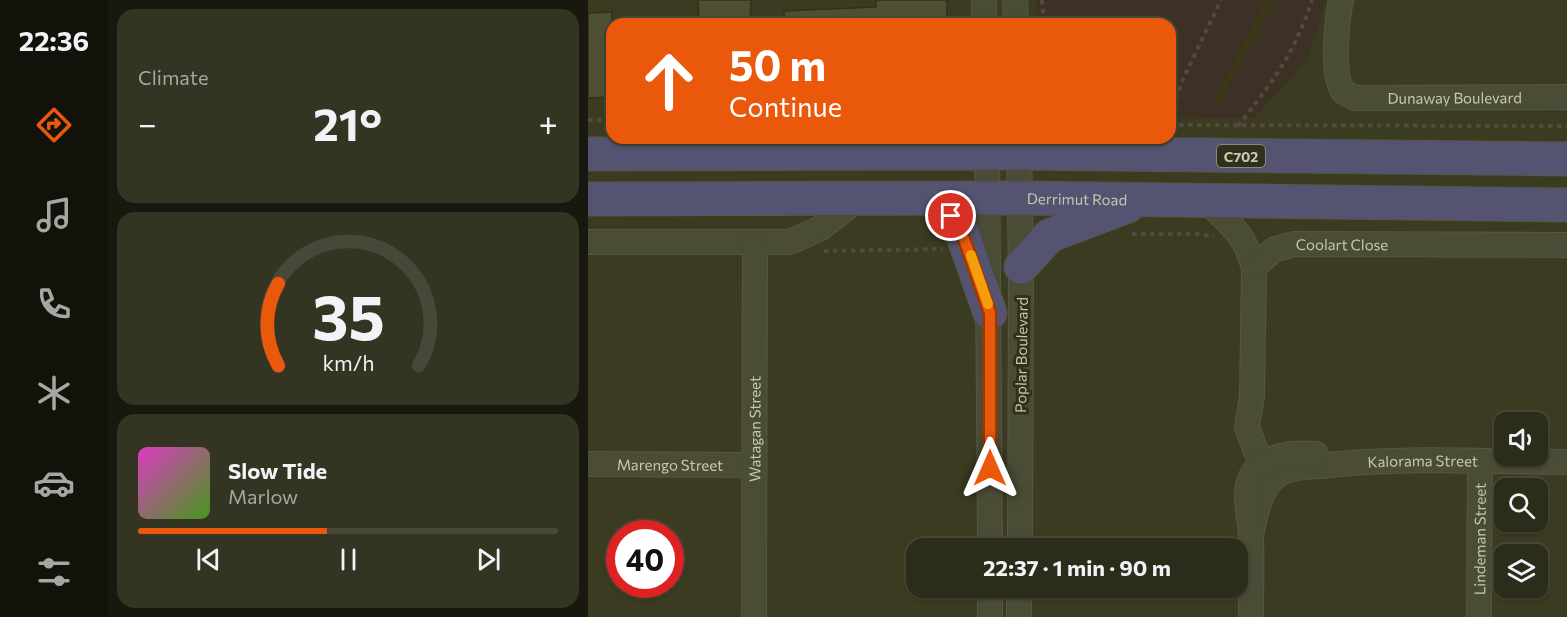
<!DOCTYPE html>
<html lang="en">
<head>
<meta charset="utf-8">
<style>
  :root { --surface:#2c2c1a; --page:#343423; --text:#f1f3f6; --muted:#a6a7a2; --line:#484839; --accent:#ea580c }
  body { margin:0; font-family:Commissioner,sans-serif; background:var(--page); color:var(--text); height:100vh; display:flex; flex-direction:column; font-size:22px; white-space:nowrap }
  * { box-sizing:border-box; margin:0 }
  p { font-size:20px; color:var(--muted) }
  .icon { flex:none; width:33px; height:33px; fill:none; stroke:currentColor; stroke-width:2; stroke-linecap:round; stroke-linejoin:round }
  .map { position:relative; flex:1; overflow:hidden }
  .details { display:flex; flex-direction:column; gap:9px; padding:9px; background:#18180e; width:480px }
  .details>* { flex:none }
  .hud { position:absolute; left:18px; top:18px; width:570px; height:126px; border-radius:18px; box-shadow:0 2px 4px #0004,0 0 0 2px var(--line); background:#ea580c; color:#fff; overflow:hidden }
  .buttons { position:absolute; left:906px; top:412px; display:grid; gap:12px }
  .buttons a { display:grid; place-items:center; width:54px; height:54px; border-radius:12px; background:var(--surface); box-shadow:0 2px 4px #0004,0 0 0 2px var(--line); font-size:30px }
  .speed { position:absolute; left:18px; top:520px; display:flex; gap:12px; font-size:30px; font-weight:700; text-align:center }
  .speed>* { display:grid; place-content:center; width:78px; height:78px; border-radius:50%; background:var(--surface); box-shadow:0 2px 4px #0004,0 0 0 2px var(--line); line-height:1 }
  .speed .limit { border:9px solid #d22; background:#fff; color:#111 }
  .pin { position:absolute; display:grid; place-items:center; width:51px; height:51px; color:#fff; margin:-26px; border:3px solid #fff; border-radius:50%; box-shadow:0 2px 6px #0007 }
  .me { position:absolute; width:66px; margin:-33px; rotate:0deg; stroke-linejoin:round; filter:drop-shadow(0 0 4px #0008) }
  .turn { display:flex; align-items:center; gap:21px; height:126px; padding:0 24px; font-size:27px }
  .turn .icon { width:78px; height:78px; stroke-width:2.5 }
  .turn b { display:block; font-size:42px; line-height:51px }
  .big { font-size:45px; font-weight:700; line-height:1.1 }
  .details .tile { flex:1; display:flex; flex-direction:column; justify-content:center; gap:9px; min-width:0; padding:0 21px; border-radius:18px; background:var(--page) }
  .details .dial { align-items:center; gap:0 }
  .dial svg { height:156px; overflow:visible; fill:none; stroke:var(--line); stroke-width:7; stroke-linecap:round; text-anchor:middle }
  .dial text { fill:var(--text); stroke:none }
  .song { display:flex; align-items:center; gap:18px }
  .cover { width:72px; height:72px; border-radius:9px; background:linear-gradient(135deg,hsl(310 70% 55%),hsl(100 70% 35%)) }
  .played { height:6px; border-radius:3px; background:linear-gradient(90deg,var(--accent) 45%,var(--line) 45%) }
  .keys { display:flex; justify-content:space-around; direction:ltr }
  .heat { display:flex; justify-content:space-between; align-items:center; font-size:33px; direction:ltr }
  .trip { position:absolute; left:318px; top:538px; width:342px; height:60px; border-radius:18px; background:var(--surface); box-shadow:0 2px 4px #0004,0 0 0 2px var(--line); font-weight:700; line-height:60px; text-align:center }
  main { display:flex; flex:1; min-height:0 }
  .dock { display:flex; flex-direction:column; width:108px; justify-content:space-around; align-items:center; background:#12120a; color:var(--muted) }
  .dock .icon { width:42px; height:42px }
  .dock .selected { color:var(--accent) }
  .dock b { font-size:27px; color:var(--text) }
  .map>svg:first-child { display:block }
  .green { fill:#3c3124 }
  .lines { fill:none; stroke-linecap:round; stroke-linejoin:round }
  .stream { stroke:#393916; stroke-width:6 }
  .building { fill:#4f4f31; stroke:#32321d; stroke-width:1.5 }
  .minor-casing { stroke:#575742; stroke-width:26 }
  .highway-casing { stroke:#565641; stroke-width:35 }
  .path { stroke:#55493d; stroke-width:4; stroke-dasharray:4.5 4.5; stroke-linecap:butt }
  .minor { stroke:#4b4c36; stroke-width:24 }
  .highway { stroke:#545372; stroke-width:33 }
  .route-casing { stroke:#983908; stroke-width:15 }
  .route { stroke:#ea580c; stroke-width:10 }
  .slow { stroke:#f59e0b; stroke-width:10 }
  .labels { text-anchor:middle; dominant-baseline:central; stroke-width:6; stroke-linejoin:round; paint-order:stroke }
  .shield { fill:#30301b; stroke:#999a84; stroke-width:1.5 }
  .shield-label { font-size:14px; font-weight:bold; fill:#c6c7b1 }
  .street-label { font-size:15px; fill:#c6c7b1; stroke:#30301b }
</style>
</head>
<body>
<main>
<nav class="dock">
<b>22:36</b>
<svg class="icon selected" aria-label="directions" viewBox="0 0 24 24"><path d="M12 3l9 9-9 9-9-9zM9 14v-3h6M13 9l2 2-2 2"/></svg>
<svg class="icon" aria-label="music" viewBox="0 0 24 24"><path d="M9 18V5l10-2v13"/><circle cx="6" cy="18" r="3"/><circle cx="16" cy="16" r="3"/></svg>
<svg class="icon" aria-label="phone" viewBox="0 0 24 24"><path d="M5 4h4l2 5-3 2q2 4 5 5l2-3 5 2v4C11 20 4 13 5 4z"/></svg>
<svg class="icon" aria-label="climate" viewBox="0 0 24 24"><path d="M12 3v18M4 7l16 10M4 17L20 7"/></svg>
<svg class="icon" aria-label="car" viewBox="0 0 24 24"><path d="M5 17H2v-5l4-1 3-4h7l3 4 3 1v5h-3M9 17h6M6 11h13"/><circle cx="7" cy="17" r="2"/><circle cx="17" cy="17" r="2"/></svg>
<svg class="icon" aria-label="filters" viewBox="0 0 24 24"><path d="M4 7h16M4 17h16"/><circle cx="9" cy="7" r="2"/><circle cx="15" cy="17" r="2"/></svg>
</nav>
<section class="details">
<div class="tile"><p>Climate</p>
<div class="heat"><a>−</a><b class="big">21°</b><a>+</a></div>
</div>
<div class="tile dial"><svg viewBox="0 0 100 80">
<path d="M14 69A42 42 0 1 1 86 69"/>
<path d="M14 69A42 42 0 0 1 14 27" stroke="#ea580c"/>
<text x="50" y="56" font-size="32" font-weight="700">35</text>
<text x="50" y="72" font-size="11">km/h</text>
</svg></div>
<div class="tile">
<div class="song"><i class="cover"></i><div><b>Slow Tide</b><p>Marlow</p></div></div>
<div class="played"></div>
<div class="keys"><svg class="icon" aria-label="previous" viewBox="0 0 24 24"><path d="M18 5L8 12l10 7zM5 5v14"/></svg><svg class="icon" aria-label="pause" viewBox="0 0 24 24"><path d="M8 5v14M16 5v14"/></svg><svg class="icon" aria-label="next" viewBox="0 0 24 24"><path d="M6 5l10 7-10 7zM19 5v14"/></svg></div>
</div>
</section>
<div class="map">
<svg width="979" height="617" viewBox="0 0 979 617">
  <rect width="100%" height="100%" fill="#3b3b22"/>
  <!-- green -->
  <path class="green" d="M448 0H738L719 61 666 118 582 117V24H449Z"/>
  <g class="lines">
    <!-- stream -->
    <path class="stream" d="M630 99 682 0"/>
  </g>
  <!-- building -->
  <path class="building" d="M110 0H163L162 24H111Z
    M288 0H359V24H196V11L288 7Z
    M24 12V97L0 98V13Z"/>
  <g class="lines">
    <defs>
      <g id="minor">
        <path d="M396 0V24"/>
        <path d="M427 0 428 24"/>
        <path id="s1" d="M753 0C749 19 743 75 755 91 758 94 763 96 767 98L979 97"/>
        <path d="M399 138 402 549"/>
        <path d="M431 138 433 282 432 549"/>
        <path d="M618 201C643 224 657 235 666 268L664 396 659 427 669 454 688 475"/>
        <path d="M0 242H202L233 228 270 199"/>
        <path id="s2" d="M666 268 685 250 706 244 979 245"/>
        <path id="s3" d="M0 464 166 465"/>
        <path id="s4" d="M663 535C668 514 671 487 691 474 702 467 718 467 731 466 812 456 897 462 979 462"/>
        <path d="M402 588V617"/>
        <path id="s5" d="M166 617 167 243"/>
        <path d="M431 617V588"/>
        <path d="M663 617C663 591 664 564 663 538 663 523 658 507 659 492 662 456 700 452 728 454"/>
        <path id="s6" d="M891 617 892 462"/>
      </g>
      <g id="highway">
        <path d="M0 154 431 153 979 159"/>
        <path id="s7" d="M0 199 432 198 979 205"/>
        <path d="M353 199 374 233 402 313"/>
        <path d="M433 267 461 236 540 206"/>
      </g>
    </defs>
    <!-- minor casing -->
    <use href="#minor" class="minor-casing"/>
    <!-- highway casing -->
    <use href="#highway" class="highway-casing"/>
    <!-- path -->
    <path class="path" d="M454 0 456 24
      M582 116 595 79 633 0
      M0 120H24
      M582 125 979 126
      M650 126C685 81 706 55 724 0
      M544 234H611L626 237
      M236 251 355 249"/>
    <!-- minor -->
    <use href="#minor" class="minor"/>
    <!-- highway -->
    <use href="#highway" class="highway"/>
  </g>
  <g class="lines">
    <defs>
      <path id="route" d="M363 216 374 233 402 313V468"/>
    </defs>
    <!-- route casing -->
    <use href="#route" class="route-casing"/>
    <!-- route -->
    <use href="#route" class="route"/>
    <!-- slow -->
    <path class="slow" d="M383 255 400 304"/>
  </g>
  <g class="labels">
    <!-- shield labels -->
    <rect class="shield" x="629" y="145" width="48" height="22" rx="4.5"/>
    <g class="shield-label">
      <text x="653" y="156">C702</text>
    </g>
    <!-- street labels -->
    <g class="street-label">
      <text stroke="none"><textPath href="#s1" startOffset="206">Dunaway Boulevard</textPath></text>
      <text stroke="none"><textPath href="#s7" startOffset="489">Derrimut Road</textPath></text>
      <text stroke="none"><textPath href="#s2" startOffset="96">Coolart Close</textPath></text>
      <text transform="translate(433 355) rotate(-89)">Poplar Boulevard</text>
      <text stroke="none"><textPath href="#s5" startOffset="188">Watagan Street</textPath></text>
      <text stroke="none"><textPath href="#s4" startOffset="214">Kalorama Street</textPath></text>
      <text stroke="none"><textPath href="#s3" startOffset="82">Marengo Street</textPath></text>
      <text stroke="none"><textPath href="#s6" startOffset="78">Lindeman Street</textPath></text>
    </g>
  </g>
</svg>
<div class="buttons">
<a><svg class="icon" aria-label="sound" viewBox="0 0 24 24"><path d="M4 9h4l5-4v14l-5-4H4zM17 9q2 3 0 6"/></svg></a>
<a><svg class="icon" aria-label="search" viewBox="0 0 24 24"><circle cx="10" cy="10" r="6"/><path d="M15 15l6 6"/></svg></a>
<a><svg class="icon" aria-label="layers" viewBox="0 0 24 24"><path d="M12 4l9 5-9 5-9-5zM3 14l9 5 9-5"/></svg></a>
</div>
<div class="speed"><div class="limit">40</div></div>
<div class="pin" style="left:363px;top:216px;background:#d93025"><svg class="icon" aria-label="arrive" viewBox="0 0 24 24"><path d="M6 21V4h12l-3 4 3 4H6"/></svg></div>
<svg class="me" style="left:402px;top:468px" viewBox="-20 -20 40 40"><path d="M0-17L14 15 0 8-14 15z" fill="#ea580c" stroke="#fff" stroke-width="4"/></svg>
<div class="trip">22:37 · 1 min · 90 m</div>
<div class="hud">
<div class="turn"><svg class="icon" aria-label="ahead" viewBox="0 0 24 24"><path d="M12 20V5M6 11l6-6 6 6"/></svg><div><b>50 m</b>Continue</div></div>
</div>
</div>
</main>
</body>
</html>
